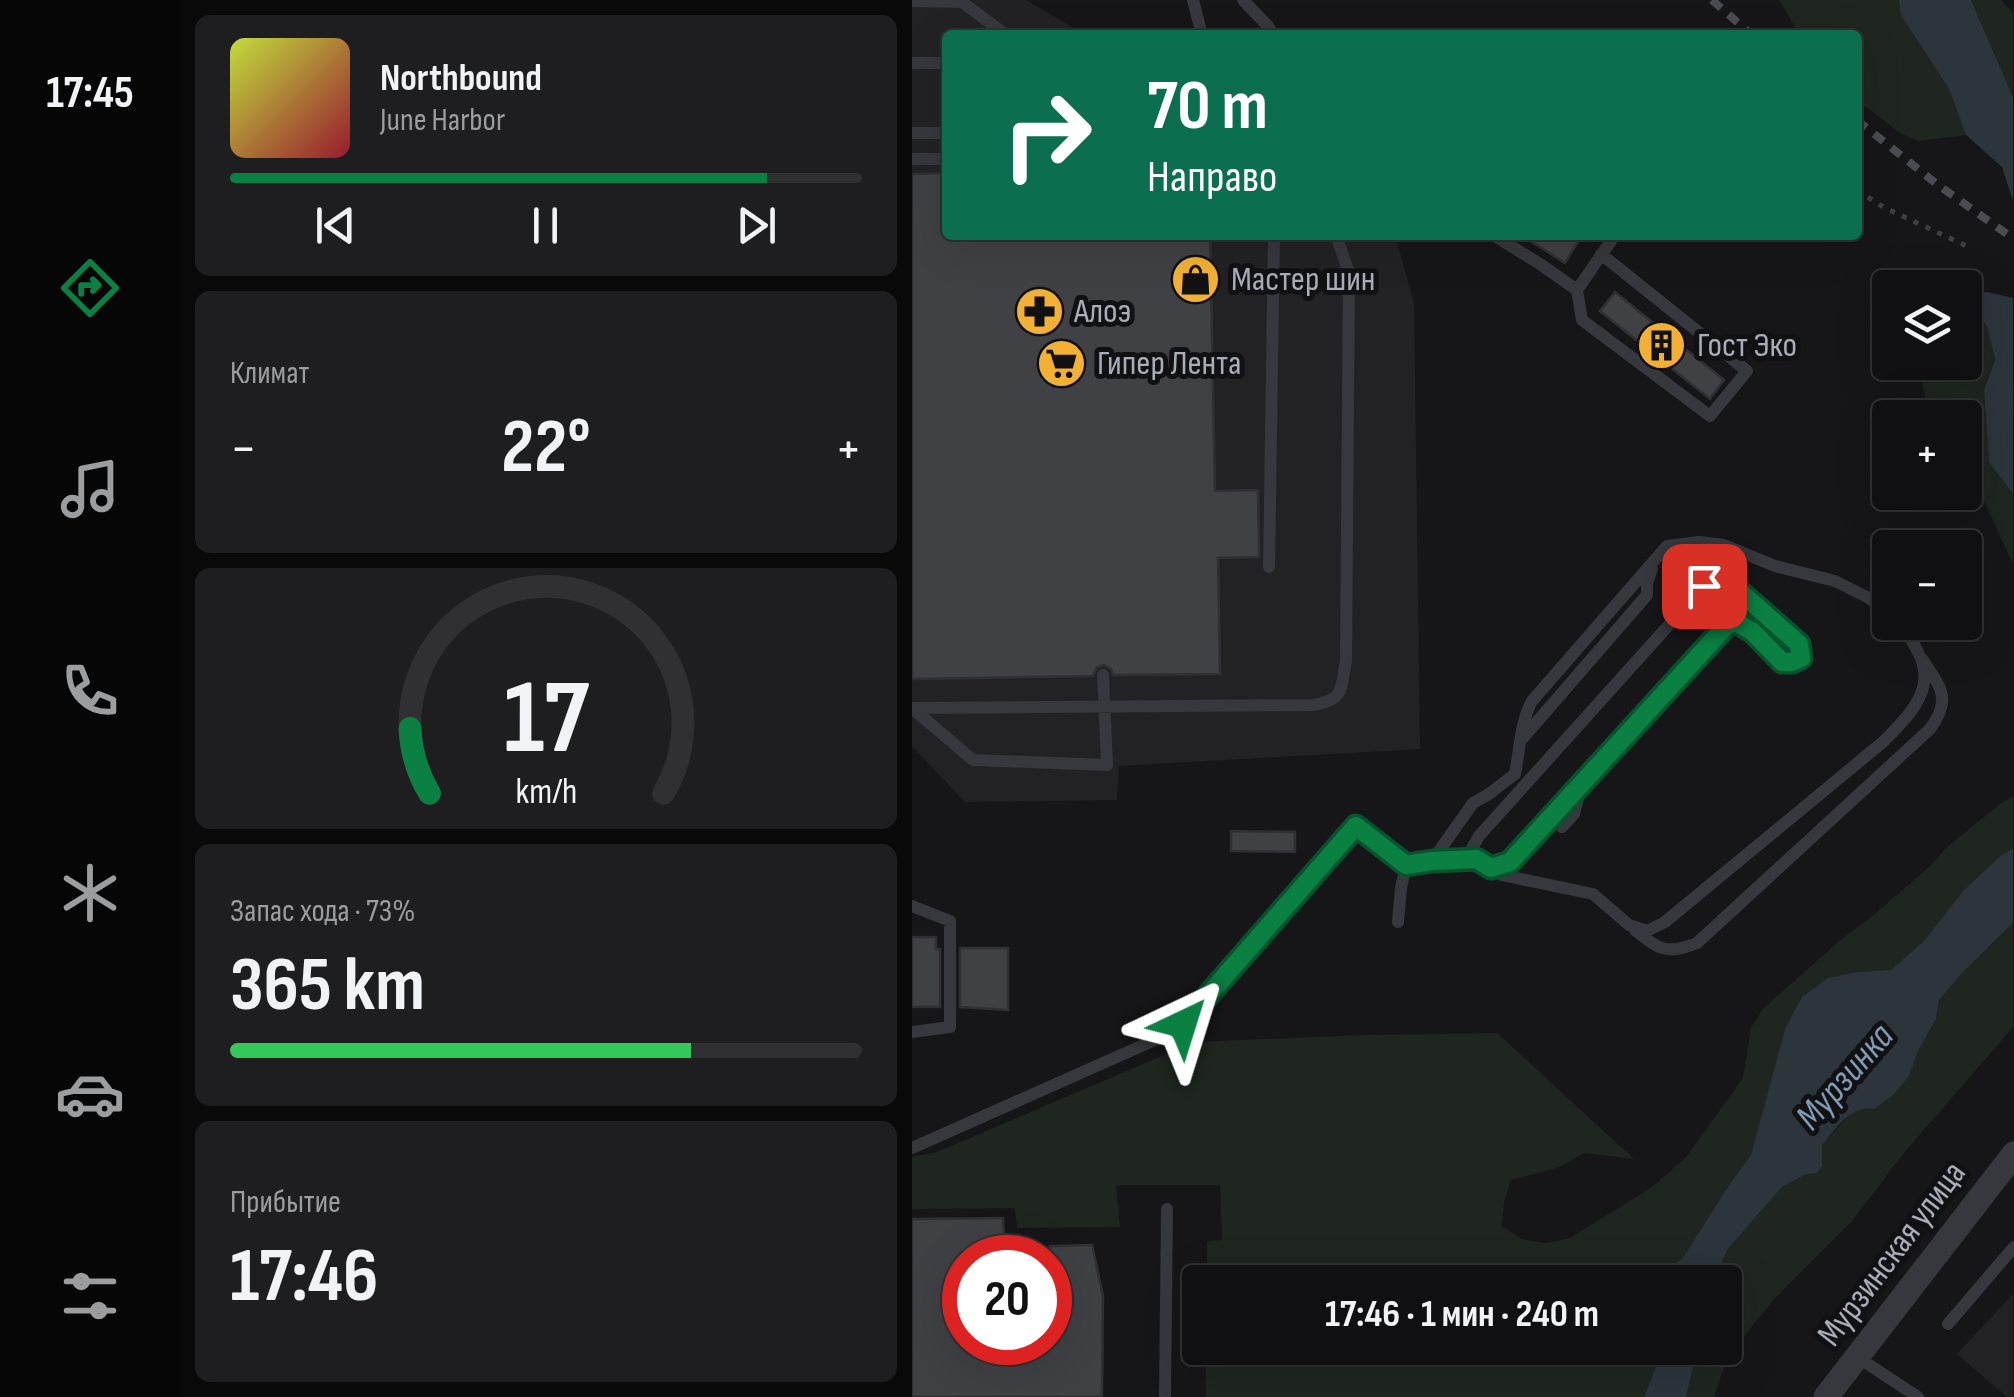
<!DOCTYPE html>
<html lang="ru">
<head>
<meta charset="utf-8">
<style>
  :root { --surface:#101012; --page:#1e1e20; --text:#f1f3f6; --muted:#9c9d9f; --line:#303032; --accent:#0b8043 }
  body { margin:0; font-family:"Sofia Sans Condensed",sans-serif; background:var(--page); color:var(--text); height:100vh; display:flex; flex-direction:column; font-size:38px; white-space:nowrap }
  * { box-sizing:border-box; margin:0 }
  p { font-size:32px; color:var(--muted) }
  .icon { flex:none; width:55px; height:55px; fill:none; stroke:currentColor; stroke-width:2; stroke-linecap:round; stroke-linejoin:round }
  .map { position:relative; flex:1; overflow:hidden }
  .drawer { display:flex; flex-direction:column; gap:15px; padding:15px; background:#09090a; width:732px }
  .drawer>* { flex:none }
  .hud { position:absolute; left:30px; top:30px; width:920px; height:210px; border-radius:10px; box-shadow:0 10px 40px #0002,0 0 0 2px var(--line); background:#0b6e4f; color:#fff; overflow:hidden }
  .buttons { position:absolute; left:960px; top:270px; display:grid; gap:20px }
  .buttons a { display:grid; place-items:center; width:110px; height:110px; border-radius:10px; background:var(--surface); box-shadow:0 10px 40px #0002,0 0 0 2px var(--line); font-size:50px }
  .speed { position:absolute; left:30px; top:1235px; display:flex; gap:20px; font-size:50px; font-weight:700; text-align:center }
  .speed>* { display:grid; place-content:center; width:130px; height:130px; border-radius:50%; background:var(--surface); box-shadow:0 10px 40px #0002,0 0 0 2px var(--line); line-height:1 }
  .speed .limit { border:15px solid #d22; background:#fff; color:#111 }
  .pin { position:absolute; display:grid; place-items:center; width:85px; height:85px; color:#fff; margin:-42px; border-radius:20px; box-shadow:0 5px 15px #0006 }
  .me { position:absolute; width:110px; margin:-55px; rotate:41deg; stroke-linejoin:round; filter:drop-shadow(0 0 8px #0008) }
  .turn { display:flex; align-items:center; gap:35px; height:210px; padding:0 40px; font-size:45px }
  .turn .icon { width:130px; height:130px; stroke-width:2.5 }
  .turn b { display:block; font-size:70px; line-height:85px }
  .big { font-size:75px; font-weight:700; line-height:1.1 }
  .drawer .widget { flex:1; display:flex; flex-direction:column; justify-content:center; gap:15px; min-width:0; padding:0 35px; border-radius:15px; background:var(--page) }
  .drawer .dial { align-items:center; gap:0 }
  .dial svg { height:260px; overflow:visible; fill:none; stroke:var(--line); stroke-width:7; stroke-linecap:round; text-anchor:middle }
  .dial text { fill:var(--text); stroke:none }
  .song { display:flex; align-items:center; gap:30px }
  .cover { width:120px; height:120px; border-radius:15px; background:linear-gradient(135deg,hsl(70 70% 55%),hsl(350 70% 35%)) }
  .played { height:10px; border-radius:5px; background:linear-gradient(90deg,var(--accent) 85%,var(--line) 85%) }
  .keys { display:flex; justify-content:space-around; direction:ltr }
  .heat { display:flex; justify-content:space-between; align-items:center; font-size:55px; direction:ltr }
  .charge { height:15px; border-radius:8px; background:linear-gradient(90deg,#34c759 73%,var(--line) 0) }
  .trip { position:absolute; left:270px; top:1265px; width:560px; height:100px; border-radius:10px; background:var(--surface); box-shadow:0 10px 40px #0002,0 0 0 2px var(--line); font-weight:700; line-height:100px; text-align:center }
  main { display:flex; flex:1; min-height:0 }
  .dock { display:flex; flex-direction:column; width:180px; justify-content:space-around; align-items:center; background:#060607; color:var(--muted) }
  .dock .icon { width:70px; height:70px }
  .dock .current { color:var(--accent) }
  .dock b { font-size:45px; color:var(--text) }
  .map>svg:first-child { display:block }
  .built { fill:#222225 }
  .green { fill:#1e261f }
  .water { fill:#2c353c }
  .building { fill:#404145; stroke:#303034; stroke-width:2.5 }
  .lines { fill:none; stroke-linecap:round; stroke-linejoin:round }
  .path { stroke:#3d3f44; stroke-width:5; stroke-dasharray:5 8; stroke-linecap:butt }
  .lane { stroke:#37383d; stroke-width:12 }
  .street { stroke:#37383d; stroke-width:25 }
  .rail { stroke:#4a4c52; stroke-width:8; stroke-dasharray:12 10; stroke-linecap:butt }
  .route-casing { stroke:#07532c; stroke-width:25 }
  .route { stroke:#0b8043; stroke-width:18 }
  .labels { text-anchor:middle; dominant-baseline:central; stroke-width:10; stroke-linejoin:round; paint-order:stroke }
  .poi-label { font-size:35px; fill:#a8adb8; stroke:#111113; text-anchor:start }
  .street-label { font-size:35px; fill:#a8adb8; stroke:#111113 }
  .water-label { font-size:38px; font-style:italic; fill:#7f9bb3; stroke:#111113 }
</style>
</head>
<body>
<main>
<nav class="dock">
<b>17:45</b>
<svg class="icon current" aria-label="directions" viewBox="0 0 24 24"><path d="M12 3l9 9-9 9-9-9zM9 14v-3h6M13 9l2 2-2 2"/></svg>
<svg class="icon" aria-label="music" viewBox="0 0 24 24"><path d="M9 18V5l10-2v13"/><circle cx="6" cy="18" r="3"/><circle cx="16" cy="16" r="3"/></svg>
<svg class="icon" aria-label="phone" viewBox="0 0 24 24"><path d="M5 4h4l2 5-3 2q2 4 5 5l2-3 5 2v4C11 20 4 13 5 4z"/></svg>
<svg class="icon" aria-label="climate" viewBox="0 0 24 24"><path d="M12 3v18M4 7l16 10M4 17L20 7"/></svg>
<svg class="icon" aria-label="car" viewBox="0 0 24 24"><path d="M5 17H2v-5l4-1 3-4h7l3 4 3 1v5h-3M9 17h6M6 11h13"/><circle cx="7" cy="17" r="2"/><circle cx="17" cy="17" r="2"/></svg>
<svg class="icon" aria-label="filters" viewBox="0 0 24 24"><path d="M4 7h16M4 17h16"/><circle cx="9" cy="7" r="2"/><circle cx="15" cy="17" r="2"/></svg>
</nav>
<section class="drawer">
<div class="widget">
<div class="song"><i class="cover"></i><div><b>Northbound</b><p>June Harbor</p></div></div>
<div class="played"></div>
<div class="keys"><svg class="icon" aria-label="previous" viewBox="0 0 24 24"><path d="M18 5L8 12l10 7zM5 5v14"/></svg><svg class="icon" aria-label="pause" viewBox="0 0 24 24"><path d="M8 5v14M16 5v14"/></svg><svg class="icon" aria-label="next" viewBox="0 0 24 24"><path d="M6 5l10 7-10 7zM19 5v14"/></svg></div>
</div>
<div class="widget"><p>Климат</p>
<div class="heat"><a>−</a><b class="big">22°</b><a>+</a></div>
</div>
<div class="widget dial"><svg viewBox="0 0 100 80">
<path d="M14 69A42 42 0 1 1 86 69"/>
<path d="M14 69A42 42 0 0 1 8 49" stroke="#0b8043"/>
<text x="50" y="56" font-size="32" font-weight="700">17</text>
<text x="50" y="72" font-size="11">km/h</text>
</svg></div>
<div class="widget"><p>Запас хода · 73%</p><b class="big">365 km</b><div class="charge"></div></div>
<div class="widget"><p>Прибытие</p><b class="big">17:46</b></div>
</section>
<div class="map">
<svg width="1102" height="1397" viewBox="0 0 1102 1397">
  <rect width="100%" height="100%" fill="#161618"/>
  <!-- built -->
  <path class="built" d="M0 0H114L174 35H35V235H483L502 303 508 749 207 766 205 800 53 802 0 746Z
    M1101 1294V1397H1095L1045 1354Z"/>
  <!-- green -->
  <path class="green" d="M867 0H987L990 15 1037 89 1054 135 1006 141 988 133 945 100V35H885L883 27Z
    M1059 0H1089L1101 13V97Z
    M1057 294 1075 327 1083 361 1072 390 1077 461 1101 494V564L1053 460 1052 418 1022 417C1014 400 1006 382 1011 363L1052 362 1053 298Z
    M1101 796V848L1086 858 1051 891 1012 941 979 971 945 972 873 1029 839 1155 815 1188 770 1259 752 1271 733 1274 724 1282H295V1241L310 1240 308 1185H204L208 1227 105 1228 103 1208 0 1209V1157L25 1152 283 1042 453 1035 585 1033 722 1159 672 1153 648 1167 599 1180 592 1202 590 1226 609 1239 635 1243 658 1238 739 1188 775 1156 831 1078 839 1028 851 1009 926 942 963 914 1018 866 1034 848 1088 804Z
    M1101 923V1027L992 1153 940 1221 863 1298 816 1356 802 1397H774L786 1348H812V1282H802L815 1250 870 1187 910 1165V1145L938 1114 997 1076 1007 1049 1024 1019 1027 1000 1051 972Z
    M294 1348H747V1359L732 1397H294Z"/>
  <!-- water -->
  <path class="water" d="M987 0H1059L1101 97V201L1090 167 1054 135 1037 89 989 15Z
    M1076 292 1101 298V494L1077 462 1072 390 1083 360 1075 327 1057 294Z
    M1101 848V923L1051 972 1027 1000 1024 1019 1007 1049 997 1076 981 1095 962 1109C938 1105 925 1128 910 1145V1166L905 1173 894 1174 870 1187 815 1250 802 1282H724L733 1274 752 1270 770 1259 815 1188 839 1155 873 1029 890 997 916 978 945 972 979 970 1012 941 1051 891 1086 858Z
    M747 1348H786L774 1397H732L747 1359Z"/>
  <!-- building -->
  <path class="building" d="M35 173V235H298L303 491 346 490 347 557 306 558 308 674 201 675 199 669 192 665 185 667 181 676 0 679V174Z
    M609 235H670L653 263Z
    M703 292 812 380 798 399 688 311Z
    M319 831 383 832V852L319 851Z
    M0 937H24V949H28V1007H0Z
    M48 948H96V1010L48 1007Z
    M91 1218 93 1258H52V1342H138V1246L180 1245 191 1296 190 1397H0V1219Z"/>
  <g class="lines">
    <!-- path -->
    <path class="path" d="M945 190 971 207 1059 248"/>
    <!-- lane -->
    <path class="lane" d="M281 0 290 35
      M331 0 356 26 361 35
      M0 1 50 2 94 35
      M0 63H35
      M0 133H35
      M0 159H35
      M581 235 628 264 665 290 670 320 798 416 835 371 689 254
      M665 290 701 238
      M357 567 362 235
      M0 708 61 760 195 765 191 675
      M1 708 401 705C433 699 428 691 434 661L437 273 424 235
      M610 739 735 595V583L740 569
      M650 827 662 814 668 790
      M563 859 560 848 567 836 792 586 806 581 819 584 887 644 889 658 880 663 870 662 841 632 822 621 813 626 598 863 579 868
      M520 861 561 803 577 794 603 774C608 749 608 723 620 701L755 546 787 542 812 545 863 566 923 581 957 598 978 616
      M0 906 38 921V1027L0 1032
      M486 922 489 888 494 865
      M723 930C748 950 754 955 785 943L1018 729C1040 699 1029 688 1011 660
      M0 1148 254 1035 271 1024 444 826 494 865 520 861 563 859 590 875 681 894 717 925 735 931 753 922 971 742C1015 698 1030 676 986 622
      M1036 1324 1102 1247
      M945 1357 1006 1397
      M253 1397 255 1209"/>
    <!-- street -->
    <path class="street" d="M914 1397 1102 1154"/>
    <!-- rail -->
    <path class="rail" d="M800 0 840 35
      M945 120 1026 185 1102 239"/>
  </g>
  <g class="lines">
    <defs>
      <path id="route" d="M271 1024 444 826 494 865 520 861 564 859 579 868 598 862 814 626 822 621 841 632 870 662H880L889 658 887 644 819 584 806 580 792 586"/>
    </defs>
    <!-- route casing -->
    <use href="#route" class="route-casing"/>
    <!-- route -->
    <use href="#route" class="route"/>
  </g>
  <!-- icons -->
  <defs>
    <symbol id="shop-disc" viewBox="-11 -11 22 22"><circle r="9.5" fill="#f2b134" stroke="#111113"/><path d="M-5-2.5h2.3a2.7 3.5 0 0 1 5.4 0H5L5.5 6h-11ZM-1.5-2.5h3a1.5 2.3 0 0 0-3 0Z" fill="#111"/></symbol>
    <symbol id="pharmacy-disc" viewBox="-11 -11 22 22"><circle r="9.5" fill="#f2b134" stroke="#111113"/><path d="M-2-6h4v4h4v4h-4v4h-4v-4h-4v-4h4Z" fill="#111"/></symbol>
    <symbol id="building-disc" viewBox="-11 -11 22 22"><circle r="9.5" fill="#f2b134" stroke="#111113"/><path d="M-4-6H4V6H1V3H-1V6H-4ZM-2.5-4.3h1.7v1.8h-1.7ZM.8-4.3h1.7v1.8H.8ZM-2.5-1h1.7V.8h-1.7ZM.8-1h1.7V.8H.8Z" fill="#111"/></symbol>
    <symbol id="supermarket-disc" viewBox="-11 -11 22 22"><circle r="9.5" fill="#f2b134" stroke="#111113"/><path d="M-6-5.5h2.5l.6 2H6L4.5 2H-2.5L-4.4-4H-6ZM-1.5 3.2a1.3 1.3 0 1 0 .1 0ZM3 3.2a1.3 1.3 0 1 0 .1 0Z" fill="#111"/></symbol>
  </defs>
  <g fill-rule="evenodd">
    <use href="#shop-disc" x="256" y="252" width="55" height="55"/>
    <use href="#pharmacy-disc" x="100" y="284" width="55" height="55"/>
    <use href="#building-disc" x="722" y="318" width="55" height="55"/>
    <use href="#supermarket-disc" x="122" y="336" width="55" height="55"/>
  </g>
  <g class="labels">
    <!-- poi labels -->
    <g class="poi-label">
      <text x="319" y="279">Мастер шин</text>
      <text x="162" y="311">Алоэ</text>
      <text x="785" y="345">Гост Эко</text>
      <text x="185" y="363">Гипер Лента</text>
    </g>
    <!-- street labels -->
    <g class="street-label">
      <text transform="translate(980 1254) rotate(-53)">Мурзинская улица</text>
    </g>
    <!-- water labels -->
    <g class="water-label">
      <text transform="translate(933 1077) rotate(-49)">Мурзинка</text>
    </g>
  </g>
</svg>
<div class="buttons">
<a><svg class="icon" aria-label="layers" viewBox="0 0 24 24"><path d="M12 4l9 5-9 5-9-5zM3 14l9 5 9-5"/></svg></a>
<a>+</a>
<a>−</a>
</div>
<div class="speed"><div class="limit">20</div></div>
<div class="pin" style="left:792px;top:586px;background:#d93025"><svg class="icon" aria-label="arrive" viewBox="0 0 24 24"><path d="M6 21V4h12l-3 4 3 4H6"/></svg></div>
<svg class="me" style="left:271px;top:1024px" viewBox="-20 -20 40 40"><path d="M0-17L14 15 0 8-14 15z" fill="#0b8043" stroke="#fff" stroke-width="4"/></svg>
<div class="trip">17:46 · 1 мин · 240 m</div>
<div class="hud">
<div class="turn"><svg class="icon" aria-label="right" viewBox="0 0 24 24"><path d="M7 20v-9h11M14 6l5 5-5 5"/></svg><div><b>70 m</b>Направо</div></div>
</div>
</div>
</main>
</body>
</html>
